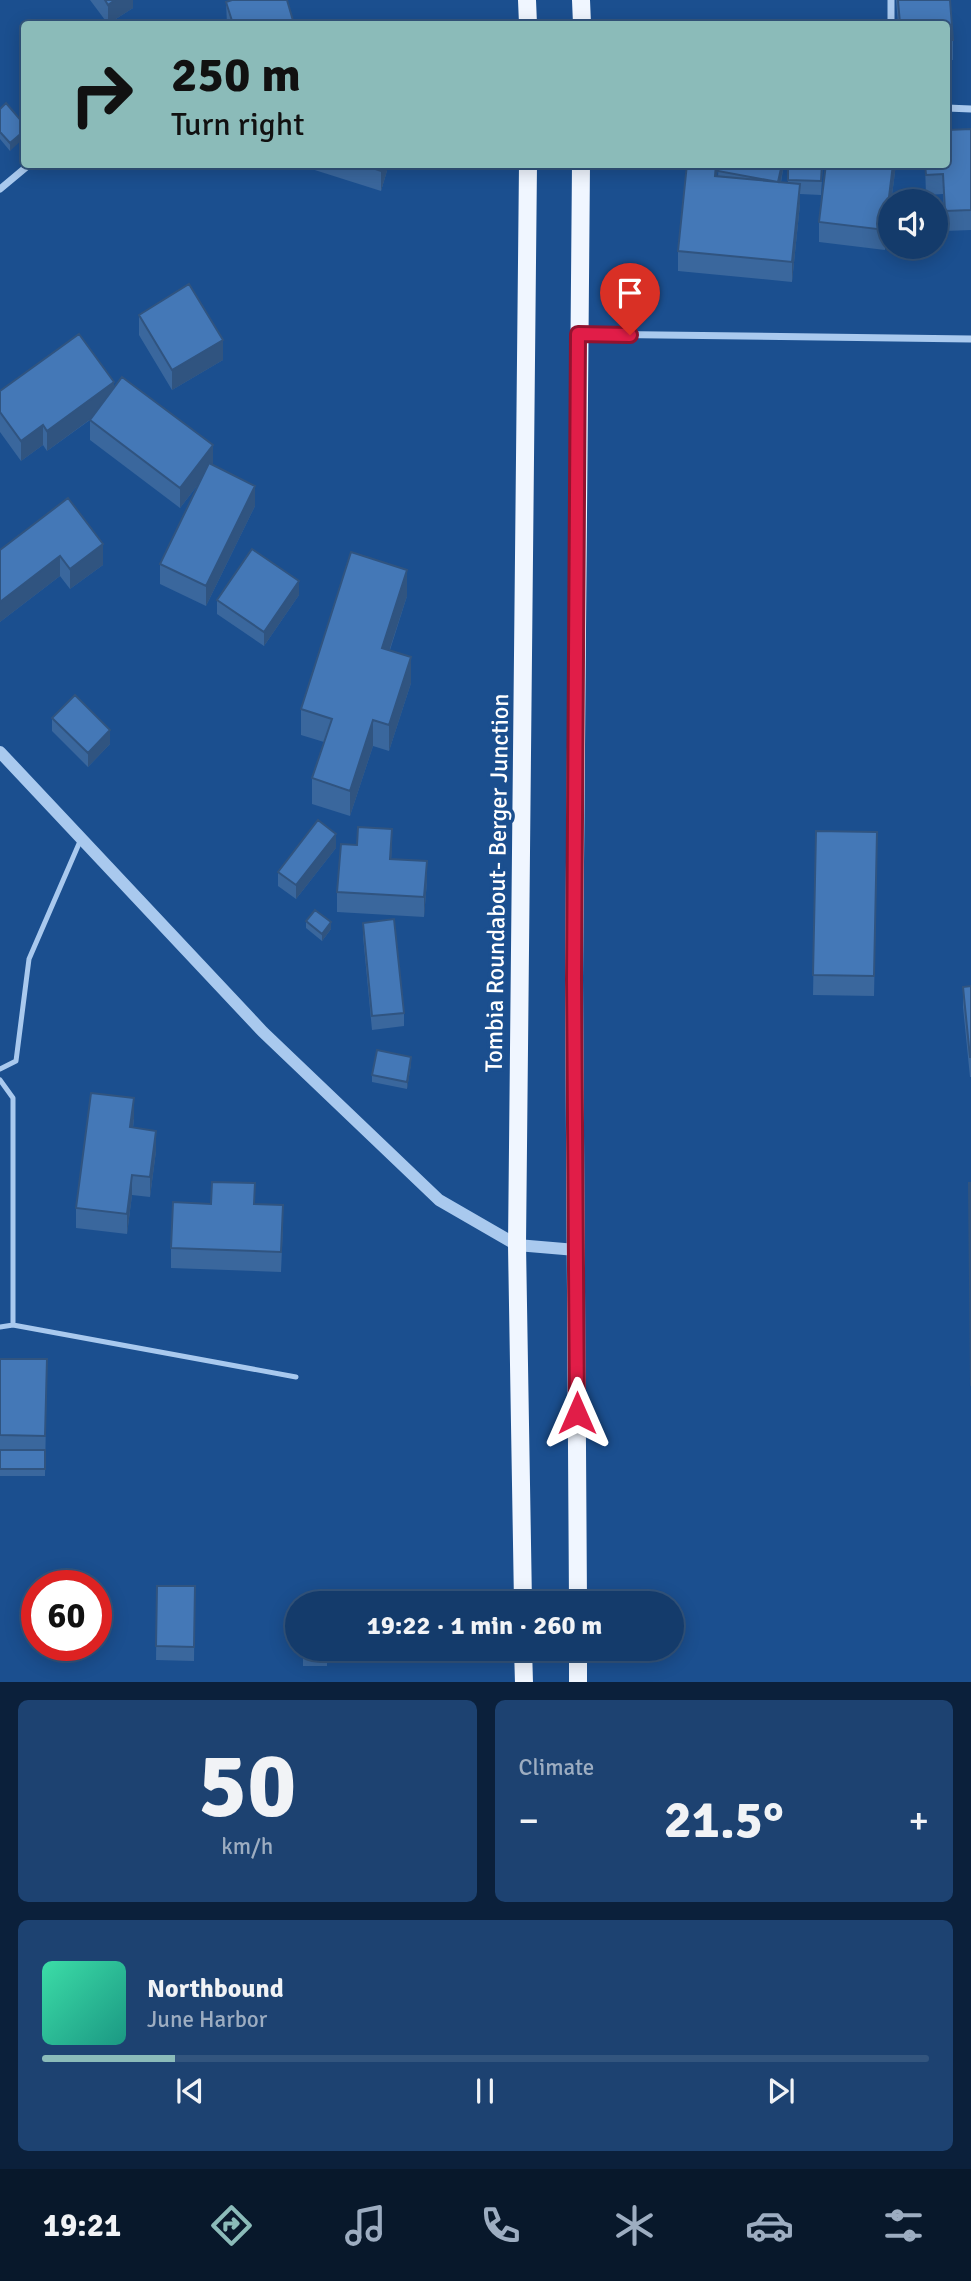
<!DOCTYPE html>
<html lang="en">
<head>
<meta charset="utf-8">
<style>
  :root { --surface:#143b6b; --page:#1d4271; --text:#f1f3f6; --muted:#9dadc1; --line:#33557e; --accent:#8bbbb9 }
  body { margin:0; font-family:Signika,sans-serif; background:var(--page); color:var(--text); height:100vh; display:flex; flex-direction:column; font-size:26px; white-space:nowrap }
  * { box-sizing:border-box; margin:0 }
  p { font-size:23px; color:var(--muted) }
  .icon { flex:none; width:38px; height:38px; fill:none; stroke:currentColor; stroke-width:2; stroke-linecap:round; stroke-linejoin:round }
  .map { position:relative; height:1682px; overflow:hidden }
  .side { display:flex; flex-direction:column; gap:18px; padding:18px; background:#0b203b; flex:1 }
  .side>* { flex:none }
  .guide { position:absolute; left:21px; top:21px; width:929px; height:147px; border-radius:7px; box-shadow:0 4px 18px #0003,0 0 0 2px var(--line); background:#8bbbb9; color:#111; overflow:hidden }
  .controls { position:absolute; left:878px; top:189px; display:grid; gap:14px }
  .controls a { display:grid; place-items:center; width:70px; height:70px; border-radius:50%; background:var(--surface); box-shadow:0 4px 18px #0003,0 0 0 2px var(--line); font-size:35px }
  .speed { position:absolute; left:21px; top:1570px; display:flex; gap:14px; font-size:35px; font-weight:700; text-align:center }
  .speed>* { display:grid; place-content:center; width:91px; height:91px; border-radius:50%; background:var(--surface); box-shadow:0 4px 18px #0003,0 0 0 2px var(--line); line-height:1 }
  .speed .limit { border:10px solid #d22; background:#fff; color:#111 }
  .pin { position:absolute; display:grid; place-items:center; width:60px; height:60px; color:#fff; margin:-72px -30px; border-radius:50% 50% 50% 0; rotate:-45deg; box-shadow:0 0 7px #0007 }
  .pin .icon { rotate:45deg }
  .me { position:absolute; width:77px; margin:-38px; rotate:0deg; stroke-linejoin:round; filter:drop-shadow(0 0 5px #0008) }
  .turn { display:flex; align-items:center; gap:24px; height:147px; padding:0 35px; font-size:32px }
  .turn .icon { width:91px; height:91px; stroke-width:2.5 }
  .turn b { display:block; font-size:49px; line-height:60px }
  .big { font-size:52px; font-weight:700; line-height:1.1 }
  .side .tile { flex:1; display:flex; flex-direction:column; justify-content:center; gap:10px; min-width:0; padding:0 24px; border-radius:10px; background:var(--page) }
  .side .dial { align-items:center; gap:0 }
  .dial b { font-size:91px; line-height:1 }
  .song { display:flex; align-items:center; gap:21px }
  .cover { width:84px; height:84px; border-radius:10px; background:linear-gradient(135deg,hsl(160 70% 55%),hsl(170 70% 35%)) }
  .played { height:7px; border-radius:4px; background:linear-gradient(90deg,var(--accent) 15%,var(--line) 15%) }
  .keys { display:flex; justify-content:space-around; direction:ltr }
  .heat { display:flex; justify-content:space-between; align-items:center; font-size:38px; direction:ltr }
  .side .tiles { flex:1; display:grid; gap:18px; grid-template-columns:1fr 1fr }
  .tile:last-child { grid-column:span 2 }
  .trip { position:absolute; left:285px; top:1591px; width:399px; height:70px; border-radius:35px; background:var(--surface); box-shadow:0 4px 18px #0003,0 0 0 2px var(--line); font-weight:700; line-height:70px; text-align:center }
  .tab-bar { display:flex; height:112px; justify-content:space-around; align-items:center; background:#08182b; color:var(--muted) }
  .tab-bar .icon { width:49px; height:49px }
  .tab-bar .on { color:var(--accent) }
  .tab-bar b { font-size:32px; color:var(--text) }
  .map>svg:first-child { display:block }
  .lines { fill:none; stroke-linecap:round; stroke-linejoin:round }
  .service { stroke:#a9c9ee; stroke-width:5 }
  .minor { stroke:#a9c9ee; stroke-width:7 }
  .tertiary { stroke:#a9c9ee; stroke-width:12 }
  .primary { stroke:#f0f6ff; stroke-width:18 }
  .wall { fill:#3a679d }
  .shaded-wall { fill:#305480 }
  .building { fill:#4478b7; stroke:#305480; stroke-width:2 }
  .route-casing { stroke:#92132f; stroke-width:18 }
  .route { stroke:#e11d48; stroke-width:12 }
  .labels { text-anchor:middle; dominant-baseline:central; stroke-width:7; stroke-linejoin:round; paint-order:stroke }
  .street-label { font-size:24px; fill:#fff; stroke:#1b4f8f }
</style>
</head>
<body>
<div class="map">
<svg width="971" height="1683" viewBox="0 0 971 1683">
  <rect width="100%" height="100%" fill="#1b4f8f"/>
  <g class="lines">
    <!-- service -->
    <path class="service" d="M0 1069 16 1061 29 959 81 839
      M0 1080 13 1098V1325
      M0 1327 13 1325 296 1377"/>
    <!-- minor -->
    <path class="minor" d="M891 24V0
      M947 108 971 109
      M0 189 30 164
      M578 334 971 339"/>
    <!-- tertiary -->
    <path class="tertiary" d="M0 752 263 1032 439 1200 517 1245 576 1250"/>
    <!-- primary -->
    <path class="primary" d="M527 0 528 24
      M581 0 582 24
      M523 1603 517 1245 528 164
      M578 1603 574 979 581 164
      M523 1648 524 1683
      M578 1648V1683"/>
  </g>
  <!-- wall -->
  <path class="wall" d="M90 0H133V8L108 24Z
    M896 0H950L953 40V60H947V24H898Z
    M226 2 294 24H227Z
    M0 109 24 124 10 151 0 139Z
    M971 129V230L945 231 943 194 926 195 925 164H947Z
    M302 164H389L381 191 302 166Z
    M687 164H718L717 176H718L719 164H784L781 182 788 183V164H823L821 195 800 194V204L792 282 678 271V251Z
    M896 164 885 250 819 242V222Z
    M139 315 223 360 172 390 139 335Z
    M114 387 213 465 255 506 206 606 160 584V564L200 482 180 508 90 440V420L47 451 43 445 21 461 0 432V391Z
    M68 498 103 565 70 589 60 576 0 622V550Z
    M299 595 264 646 217 614V600Z
    M407 596 390 650 411 683 389 751 373 746 350 816 312 804V778L324 742 301 735V709Z
    M52 718 110 744 88 767 52 731Z
    M816 831 877 852 874 996 813 995Z
    M336 848 296 899 278 886V872Z
    M392 849 391 859 427 881 424 917 337 912V892Z
    M306 921 331 929 322 941 306 928Z
    M363 923 404 1013V1026L372 1030 363 936Z
    M971 986V1077H970L963 1007V987Z
    M411 1064 407 1089 372 1082V1075Z
    M134 1118 133 1128 156 1151 150 1197 132 1195 127 1234 76 1228V1208Z
    M255 1204 283 1225 281 1272 171 1268V1248Z
    M0 1359H47L45 1476H0Z
    M157 1586H195L194 1661 156 1660Z
    M303 1648H327V1666H303Z"/>
  <!-- shaded-wall -->
  <path class="shaded-wall" d="M115 0H133V8L108 24V5Z
    M24 131V138L10 151V143Z
    M383 164H389L381 191V171Z
    M716 164H718L715 196V176Z
    M782 164H784L778 196V182Z
    M893 164H896L885 250V230Z
    M800 184V204L792 282V262Z
    M223 340V360L172 390V370Z
    M114 382V402L47 451V431Z
    M43 425V445L21 461V441Z
    M213 445V465L180 508V488Z
    M255 486V506L206 606V586Z
    M103 544V565L70 589V569Z
    M60 556V576L0 622V602Z
    M407 570V596L382 673V648Z
    M299 581V595L264 646V632Z
    M411 657V683L389 751V725Z
    M373 720V746L350 816V791Z
    M110 730V744L88 767V753Z
    M392 829V849L390 879V859Z
    M336 834V848L296 899V885Z
    M427 861V881L424 917V897Z
    M331 922V929L322 941V934Z
    M411 1057V1064L407 1089V1082Z
    M134 1098V1118L130 1147V1127Z
    M156 1131V1151L150 1197V1177Z
    M132 1175V1195L127 1234V1214Z"/>
  <!-- building -->
  <path class="building" d="M105 0H115L108 5Z
    M232 0H287L294 24H233L226 2Z
    M898 0H950L953 40H947V24H900Z
    M343 20 357 24H341Z
    M6 103 24 124V131L10 143 0 132V109Z
    M971 129V210L945 211 943 174 926 175 925 164H947V130Z
    M361 164H383L381 171Z
    M687 164H716L715 176 800 184 792 262 678 251Z
    M719 164H782L778 182 718 171Z
    M788 164H822L821 181 788 180Z
    M826 164H893L885 230 819 222Z
    M189 284 223 340 172 370 139 315Z
    M79 334 114 382 47 431 43 425 21 441 0 412V391Z
    M122 377 213 445 180 488 90 420Z
    M209 463 255 486 206 586 160 564Z
    M68 498 103 544 70 569 60 556 0 602V550Z
    M252 549 299 581 264 632 217 600Z
    M351 552 407 570 382 648 411 657 389 725 373 720 350 791 312 778 332 719 301 709Z
    M75 695 110 730 88 753 52 718Z
    M318 820 336 834 296 885 278 872Z
    M358 827 392 829 390 859 427 861 424 897 337 892 341 844 357 845Z
    M816 831 877 832 874 976 813 975Z
    M315 910 331 922 322 934 306 921Z
    M394 919 404 1013 372 1016 363 923Z
    M971 986V1057H970L963 987Z
    M377 1050 411 1057 407 1082 372 1075Z
    M91 1093 134 1098 130 1127 156 1131 150 1177 132 1175 127 1214 76 1208Z
    M212 1182 255 1183 254 1204 283 1205 281 1252 171 1248 173 1202 211 1204Z
    M969 1183H971V1386Z
    M0 1359H47L45 1436 0 1435Z
    M0 1450H45V1469H0Z
    M157 1586H195L194 1647 156 1646Z
    M303 1648H327V1653L303 1652Z"/>
  <g class="lines">
    <defs>
      <path id="route" d="M577 1413 574 979 578 334 630 335"/>
    </defs>
    <!-- route casing -->
    <use href="#route" class="route-casing"/>
    <!-- route -->
    <use href="#route" class="route"/>
  </g>
  <g class="labels">
    <!-- street labels -->
    <g class="street-label">
      <text transform="translate(497 883) rotate(-89)">Tombia Roundabout- Berger Junction</text>
    </g>
  </g>
</svg>
<div class="controls">
<a><svg class="icon" aria-label="sound" viewBox="0 0 24 24"><path d="M4 9h4l5-4v14l-5-4H4zM17 9q2 3 0 6"/></svg></a>
</div>
<div class="speed"><div class="limit">60</div></div>
<div class="pin" style="left:630px;top:335px;background:#d93025"><svg class="icon" aria-label="arrive" viewBox="0 0 24 24"><path d="M6 21V4h12l-3 4 3 4H6"/></svg></div>
<svg class="me" style="left:577px;top:1413px" viewBox="-20 -20 40 40"><path d="M0-17L14 15 0 8-14 15z" fill="#e11d48" stroke="#fff" stroke-width="4"/></svg>
<div class="trip">19:22 · 1 min · 260 m</div>
<div class="guide">
<div class="turn"><svg class="icon" aria-label="right" viewBox="0 0 24 24"><path d="M7 20v-9h11M14 6l5 5-5 5"/></svg><div><b>250 m</b>Turn right</div></div>
</div>
</div>
<section class="side">
<div class="tiles">
<div class="tile dial"><b>50</b><p>km/h</p></div>
<div class="tile"><p>Climate</p>
<div class="heat"><a>−</a><b class="big">21.5°</b><a>+</a></div>
</div>
<div class="tile">
<div class="song"><i class="cover"></i><div><b>Northbound</b><p>June Harbor</p></div></div>
<div class="played"></div>
<div class="keys"><svg class="icon" aria-label="previous" viewBox="0 0 24 24"><path d="M18 5L8 12l10 7zM5 5v14"/></svg><svg class="icon" aria-label="pause" viewBox="0 0 24 24"><path d="M8 5v14M16 5v14"/></svg><svg class="icon" aria-label="next" viewBox="0 0 24 24"><path d="M6 5l10 7-10 7zM19 5v14"/></svg></div>
</div>
</div>
</section>
<nav class="tab-bar">
<b>19:21</b>
<svg class="icon on" aria-label="directions" viewBox="0 0 24 24"><path d="M12 3l9 9-9 9-9-9zM9 14v-3h6M13 9l2 2-2 2"/></svg>
<svg class="icon" aria-label="music" viewBox="0 0 24 24"><path d="M9 18V5l10-2v13"/><circle cx="6" cy="18" r="3"/><circle cx="16" cy="16" r="3"/></svg>
<svg class="icon" aria-label="phone" viewBox="0 0 24 24"><path d="M5 4h4l2 5-3 2q2 4 5 5l2-3 5 2v4C11 20 4 13 5 4z"/></svg>
<svg class="icon" aria-label="climate" viewBox="0 0 24 24"><path d="M12 3v18M4 7l16 10M4 17L20 7"/></svg>
<svg class="icon" aria-label="car" viewBox="0 0 24 24"><path d="M5 17H2v-5l4-1 3-4h7l3 4 3 1v5h-3M9 17h6M6 11h13"/><circle cx="7" cy="17" r="2"/><circle cx="17" cy="17" r="2"/></svg>
<svg class="icon" aria-label="filters" viewBox="0 0 24 24"><path d="M4 7h16M4 17h16"/><circle cx="9" cy="7" r="2"/><circle cx="15" cy="17" r="2"/></svg>
</nav>
</body>
</html>
